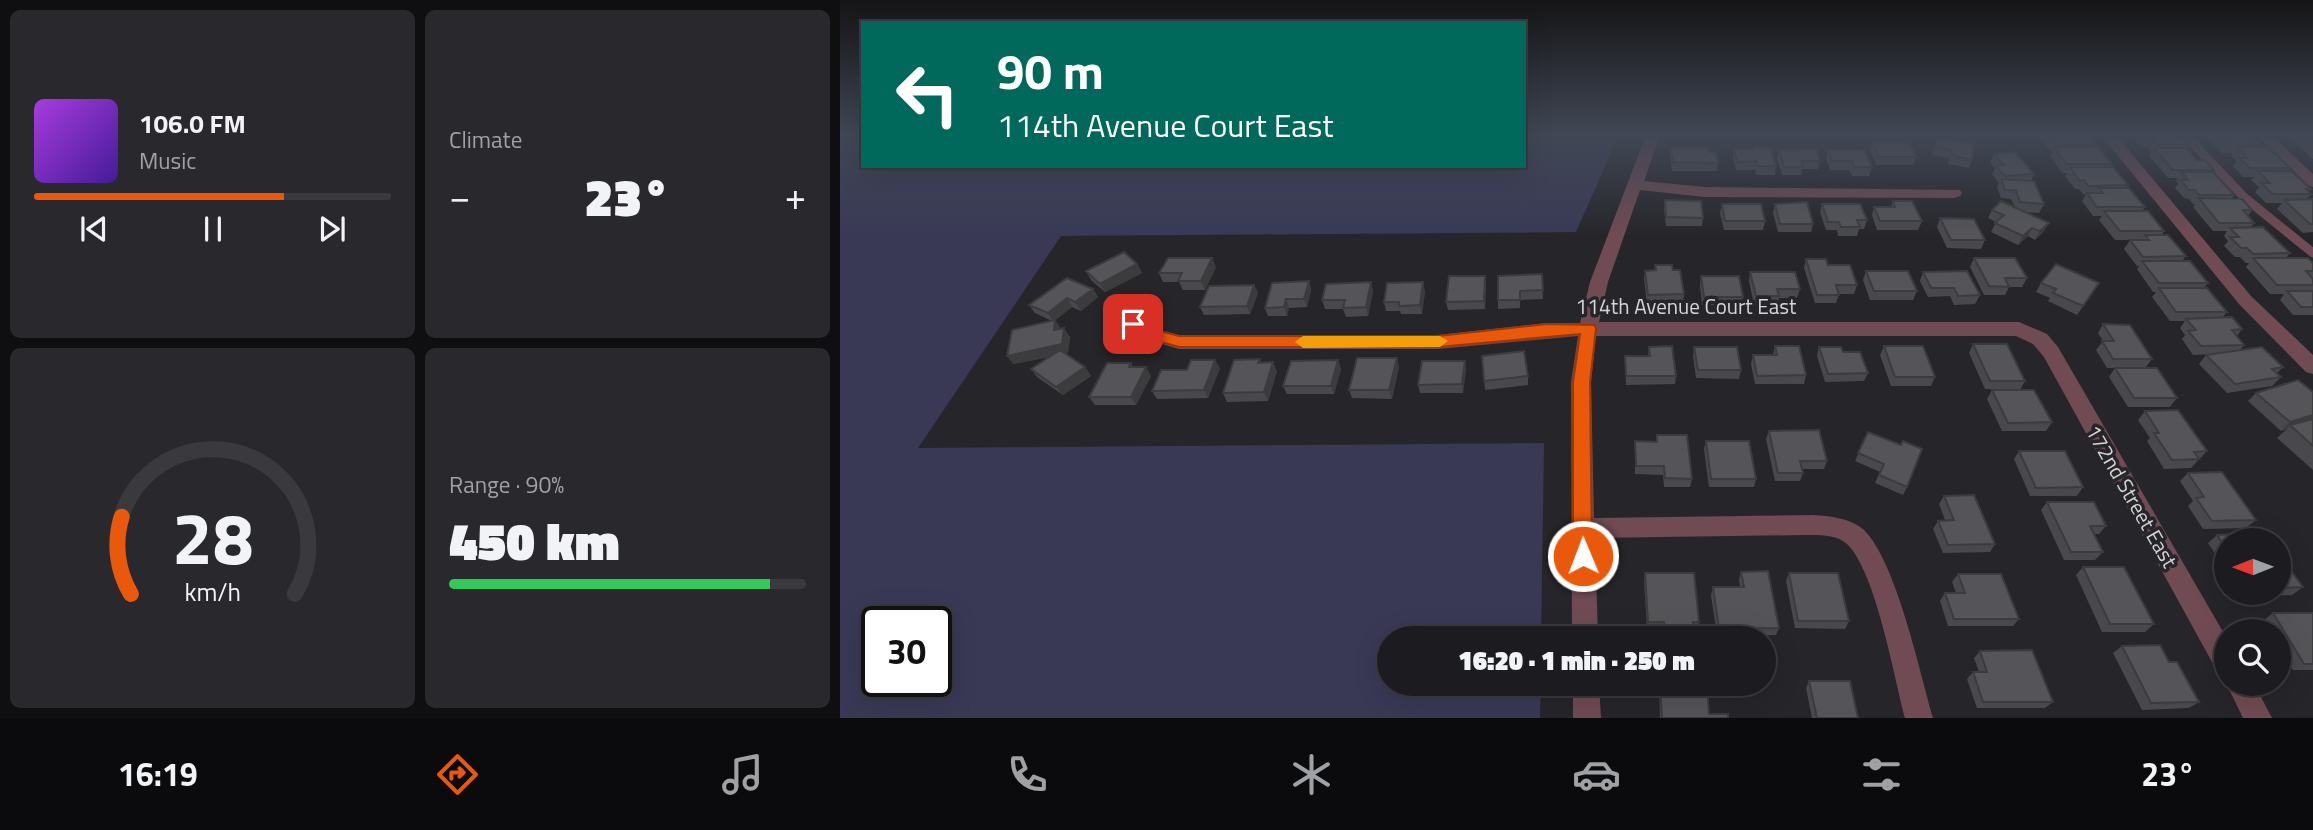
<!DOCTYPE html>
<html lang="en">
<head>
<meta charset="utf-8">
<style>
  :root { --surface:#1c1c20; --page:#29292d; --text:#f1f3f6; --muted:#a0a1a5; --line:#3a3a3e; --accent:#ea580c }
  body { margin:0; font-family:"Titillium Web",sans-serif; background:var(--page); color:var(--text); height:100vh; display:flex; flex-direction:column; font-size:26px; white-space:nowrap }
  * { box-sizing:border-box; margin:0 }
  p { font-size:23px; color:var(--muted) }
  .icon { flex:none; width:38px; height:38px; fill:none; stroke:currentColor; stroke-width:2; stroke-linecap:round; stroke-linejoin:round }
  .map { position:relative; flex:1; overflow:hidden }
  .panel { display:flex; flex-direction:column; gap:10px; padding:10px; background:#0f0f12; width:840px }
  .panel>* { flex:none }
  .top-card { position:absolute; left:21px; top:21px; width:665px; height:147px; border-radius:0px; box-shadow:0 7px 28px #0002,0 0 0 2px var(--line); background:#00695c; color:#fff; overflow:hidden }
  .needle { width:46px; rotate:269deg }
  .fabs { position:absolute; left:1374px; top:528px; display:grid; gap:14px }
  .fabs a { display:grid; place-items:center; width:77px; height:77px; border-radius:50%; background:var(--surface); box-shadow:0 7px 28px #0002,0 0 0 2px var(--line); font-size:35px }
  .speed { position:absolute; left:21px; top:606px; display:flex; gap:14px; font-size:35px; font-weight:700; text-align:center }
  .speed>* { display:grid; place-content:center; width:91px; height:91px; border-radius:50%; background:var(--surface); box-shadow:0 7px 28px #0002,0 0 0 2px var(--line); line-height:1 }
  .speed .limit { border:4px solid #111; border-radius:10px; background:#fff; color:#111 }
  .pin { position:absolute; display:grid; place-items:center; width:60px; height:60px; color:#fff; margin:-30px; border-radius:14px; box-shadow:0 4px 10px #0006 }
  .me { position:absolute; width:77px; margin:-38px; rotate:359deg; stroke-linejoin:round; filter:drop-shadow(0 0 5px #0008) }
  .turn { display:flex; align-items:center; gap:24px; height:147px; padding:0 21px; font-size:32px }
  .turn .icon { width:91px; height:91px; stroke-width:2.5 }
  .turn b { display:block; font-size:49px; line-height:60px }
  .big { font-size:52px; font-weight:800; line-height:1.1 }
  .panel .card { flex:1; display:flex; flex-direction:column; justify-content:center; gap:10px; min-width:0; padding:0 24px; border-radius:10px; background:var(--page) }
  .panel .dial { align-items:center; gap:0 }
  .dial svg { height:182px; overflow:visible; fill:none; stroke:var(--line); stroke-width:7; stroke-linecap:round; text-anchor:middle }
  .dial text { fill:var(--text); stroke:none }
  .song { display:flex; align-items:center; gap:21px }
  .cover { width:84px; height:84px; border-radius:10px; background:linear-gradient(135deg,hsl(280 70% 55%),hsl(260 70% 35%)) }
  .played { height:7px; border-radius:4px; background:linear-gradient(90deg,var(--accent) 70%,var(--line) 70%) }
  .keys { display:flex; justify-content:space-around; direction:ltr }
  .heat { display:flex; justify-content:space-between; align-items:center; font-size:38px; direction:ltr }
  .charge { height:10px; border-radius:5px; background:linear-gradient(90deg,#34c759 90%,var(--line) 0) }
  .panel .tiles { flex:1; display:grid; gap:10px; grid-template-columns:repeat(2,1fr) }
  .trip { position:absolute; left:537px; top:626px; width:399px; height:70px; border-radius:35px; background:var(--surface); box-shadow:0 7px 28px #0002,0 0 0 2px var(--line); font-weight:800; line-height:70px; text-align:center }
  .dock { display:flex; height:112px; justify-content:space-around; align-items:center; background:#0b0b0d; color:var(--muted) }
  .dock .icon { width:49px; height:49px }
  .dock .on { color:var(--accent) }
  .dock b { font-size:32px; color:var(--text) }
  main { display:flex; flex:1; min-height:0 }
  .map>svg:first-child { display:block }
  .green { fill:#393956; fill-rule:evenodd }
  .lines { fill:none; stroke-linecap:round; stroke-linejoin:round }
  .service { stroke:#704b53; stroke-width:9 }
  .minor { fill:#704b53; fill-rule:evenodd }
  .wall { fill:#49494d }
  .shaded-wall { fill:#3c3c3e }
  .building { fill:#555559; stroke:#3c3c3e; stroke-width:2 }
  .route { fill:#ea580c; stroke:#983908; stroke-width:2 }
  .slow { fill:#f59e0b }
  .labels { text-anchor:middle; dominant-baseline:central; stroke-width:7; stroke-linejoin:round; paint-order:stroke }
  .street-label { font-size:21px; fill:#d5d5d7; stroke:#26262a }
</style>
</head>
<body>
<main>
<section class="panel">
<div class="tiles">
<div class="card">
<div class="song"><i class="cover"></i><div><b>106.0 FM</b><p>Music</p></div></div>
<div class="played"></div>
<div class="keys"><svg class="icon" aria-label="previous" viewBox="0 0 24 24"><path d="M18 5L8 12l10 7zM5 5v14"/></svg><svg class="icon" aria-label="pause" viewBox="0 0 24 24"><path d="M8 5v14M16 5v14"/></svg><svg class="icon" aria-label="next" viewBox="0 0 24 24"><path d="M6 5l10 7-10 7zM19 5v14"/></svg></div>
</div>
<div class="card"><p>Climate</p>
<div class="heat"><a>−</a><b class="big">23°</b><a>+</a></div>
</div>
<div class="card dial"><svg viewBox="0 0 100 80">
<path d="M14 69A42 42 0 1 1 86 69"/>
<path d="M14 69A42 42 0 0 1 10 35" stroke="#ea580c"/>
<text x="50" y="56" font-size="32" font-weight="700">28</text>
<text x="50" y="72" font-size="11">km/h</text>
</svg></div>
<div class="card"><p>Range · 90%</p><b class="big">450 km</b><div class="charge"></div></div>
</div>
</section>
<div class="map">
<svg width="1473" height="718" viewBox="0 0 1473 718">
  <rect width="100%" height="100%" fill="#26262a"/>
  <!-- green -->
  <path class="green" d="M0 135H23V166H684V135H779L736 232 221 236 78 448 704 443 701 639H550V684H701L700 718H0ZM37 621H96V681H37Z"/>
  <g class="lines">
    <!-- service -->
    <path class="service" d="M1345 135 1405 198 1473 253"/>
    <!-- minor -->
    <path class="minor" d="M806 135H820L804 181 865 187 1120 190 1122 193 1120 196 1114 198 865 197 800 190 768 282 759 322H1179L1207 334 1218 347 1386 637V675L1377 671 1204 357 1193 344 1176 336H756L751 382 754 518 973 515C989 516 1011 518 1024 530 1056 561 1080 673 1093 718H1065C1054 677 1036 572 1007 544 996 534 979 535 965 535L755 538 758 639H732L731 382 738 336 598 349H339L297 337 284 324 286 319 293 318 310 327 339 335H598L707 323H740L750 282Z
      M1261 135H1276L1411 296 1473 355V374L1466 372 1399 304Z
      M1416 135H1431L1473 174V187L1468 185Z
      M1386 683 1414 684 1432 718H1403Z
      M733 684H759L761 718H733Z"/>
  </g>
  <!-- wall -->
  <path class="wall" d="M914 135H946L945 136H914Z
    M1200 135H1249L1257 144 1255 147 1272 164 1270 167 1288 185 1286 188 1305 207 1302 211 1324 231 1322 235 1346 256 1342 261 1368 283 1364 288 1387 312 1382 318 1402 329 1397 336 1404 345 1400 350 1443 367 1437 373 1441 377 1432 386 1387 393 1359 364 1366 355 1372 354 1353 355 1342 339 1345 335 1340 328 1345 321H1330L1312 297 1316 292H1313L1297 269 1299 266H1297L1284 249 1290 240H1303H1275L1259 220 1262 216H1253L1242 201 1246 194H1243L1239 189H1235L1225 176 1227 173H1222L1210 156 1212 151 1208 149 1199 137Z
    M1291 135H1339L1349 145 1347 149 1357 160 1374 170 1373 172 1394 195 1392 199 1412 210 1408 216 1414 223 1411 227 1450 253 1446 258 1473 263V315H1453L1440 300 1444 294H1430L1406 267 1409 263H1406L1400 257H1395L1384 246 1388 241 1384 236 1387 231H1373L1353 207 1355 204H1353L1349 199 1344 198 1335 188 1338 184 1336 181 1337 178H1328L1309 156 1312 152 1307 147H1301Z
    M1364 135H1415L1417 137 1415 140 1419 144 1417 147 1450 168 1448 171 1471 189 1469 192 1471 194 1467 199H1473V232L1463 233 1437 209 1442 203H1426L1415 192 1419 187 1411 180 1414 177H1403L1393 166 1397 162 1391 156 1393 153H1382Z
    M1446 135H1473V159L1464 151 1465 150H1463Z
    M1097 137 1132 160 1129 168 1108 164 1109 158 1092 155Z
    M1032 142 1076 157 1073 165H1036L1030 151Z
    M914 147 936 166 935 175H916L915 170H896L893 158 894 149H913Z
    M831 148 869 152 878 163 877 171H832L830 156Z
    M939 150 980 161 978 169H962L961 175H942L937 158Z
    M988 150 1032 167 1029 176H1012L1009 170H990L986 158Z
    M1154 154 1194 174 1191 181 1204 204 1199 213 1184 212 1204 231 1195 240 1188 236 1178 245 1151 232 1156 222 1148 218 1152 210 1175 207 1171 199 1161 198 1157 187 1159 183 1152 174 1155 168 1150 162Z
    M825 200 863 218 862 226H826L824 209Z
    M1053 201 1082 221 1078 230H1037L1032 215 1034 207H1051Z
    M882 204 925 221 923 230H884L880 213Z
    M935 204 973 224 971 232H938L933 213Z
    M982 204 1027 220 1024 229H1019L1017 236H998L997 230H986L980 212Z
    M1100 218 1145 240 1141 249 1107 248 1097 227Z
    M1134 258 1187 278 1182 287H1169L1165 295H1144L1130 267Z
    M966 259 988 265 1017 285 1014 294H999L996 303H975L964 268Z
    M297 264 302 273 265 292 251 280 246 271Z
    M815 265 833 270 844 294 843 303 807 304 804 279 805 271 815 270Z
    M376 267 365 290H343L339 282H323L319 273Z
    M1026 271 1077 291 1073 300H1030L1023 280Z
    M910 272 960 289 957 298H939L937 305H914L909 281Z
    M1083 272 1140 295 1135 304 1114 305 1110 296 1088 297 1080 281Z
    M702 274 703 299 680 300V308L658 309V300Z
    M645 276 646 284 645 309 608 310 606 302Z
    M861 276 903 297 901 306 862 305 860 285Z
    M469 281 471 290 467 307 449 308 447 316H428L425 308Z
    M1201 283 1253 292 1237 315 1208 301 1210 298 1196 292Z
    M414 285 418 293 410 314 364 315 360 307Z
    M253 289 258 297 241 311 232 307 214 321 215 320 221 329 230 337 228 353H224L245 367 251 376 223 395 197 377 191 369 209 357 173 364 212 321 195 313 189 305Z
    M533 291 528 316 506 317 503 309H485L482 300Z
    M585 291 582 314H561L560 311H546L544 302Z
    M1263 324 1312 359 1305 368H1267L1256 350 1263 341 1258 333Z
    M1133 344 1185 381 1180 390 1145 389 1129 353Z
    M935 346 966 375 964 384H915L911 364 913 355H933Z
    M1044 346 1095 377 1091 386H1051L1040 355Z
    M809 347 836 376 835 384 786 385 785 356H808Z
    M854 347 901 370 899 379 856 378 853 356Z
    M979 347 1003 352 1028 373 1024 381 985 382 977 356Z
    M642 356 688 376V385L645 390Z
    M420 359 421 363 437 371 428 401 387 402 383 393Z
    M498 360 501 369 494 394H447L443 386Z
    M291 363 293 367 311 376 296 405H255L249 397Z
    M559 367 552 399 512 398 509 390Z
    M380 368 368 398 317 399 312 391Z
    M1275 368 1337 398 1330 407H1288L1269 377Z
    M626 369 623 393H580L578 385Z
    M1152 390 1212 422 1206 431H1162L1147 399Z
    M1473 392V470L1437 438 1447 429 1441 431 1408 401 1416 393Z
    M1305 411 1367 451 1351 468 1324 469 1307 441 1310 438 1298 420Z
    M929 431 987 461 984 469H962L963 473 960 481H935L926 439Z
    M1028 432 1067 487 1063 495 1035 483 1040 472 1015 461Z
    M817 435 852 479 850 487H824L823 475 795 474V441L816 442Z
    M866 441 916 479 914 487H869L864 449Z
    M1179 451 1243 487 1237 496H1190L1174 459Z
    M1348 473 1416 520 1406 528 1363 529 1348 506 1353 501 1340 481Z
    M1104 496 1155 544 1150 552 1103 553 1093 529 1098 521 1105 520 1099 504Z
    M1207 502 1266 526 1259 534H1254L1263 552 1255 560H1224L1201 510Z
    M1377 535 1386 541V567H1384L1368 543Z
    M1438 553 1463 587 1452 595 1417 596 1415 593H1438Z
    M1243 567 1314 624 1305 632H1262L1236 575Z
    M901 572 939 628 936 635 877 636 871 595 873 587H900L899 580Z
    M805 573 859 622 857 629 854 630 853 639H823L822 629 807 630 804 581Z
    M949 573 1009 621 1005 629 955 628 946 581Z
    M1118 574 1179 619 1173 626H1108L1100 601 1105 593H1116L1112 582Z
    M1433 613H1473V670H1453L1438 647V632H1430L1423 621Z
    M1282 646 1329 662 1359 702 1349 708 1302 710 1273 653Z
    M1140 651 1213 702 1205 708H1137L1127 679 1133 672H1139L1134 658Z
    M969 681 1018 718H972L966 688Z
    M819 684H867L869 714 888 718H820Z"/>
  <!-- shaded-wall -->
  <path class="shaded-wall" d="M1209 223 1204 231 1195 240 1200 231Z
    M1192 228 1188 236 1178 245 1183 236Z
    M372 258 376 267 365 290 361 281Z
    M297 264 302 273 265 292 260 284Z
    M645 276 646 284 645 309 644 301Z
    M469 281 471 290 467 307 464 299Z
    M531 282 533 291 528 316 526 307Z
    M583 282 585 291 582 314 580 305Z
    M414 285 418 293 410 314 407 306Z
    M253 289 258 297 241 311 235 302Z
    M227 298 232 307 213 321 208 313Z
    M446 299 449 308 447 316 444 307Z
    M215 320 221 329 214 330Z
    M224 328 230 337 228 353 173 364 167 356Z
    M557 358 559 367 552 399 549 390Z
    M375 360 380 368 368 398 364 390Z
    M498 360 501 369 494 394 491 386Z
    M625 361 626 369 623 393 622 384Z
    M433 362 437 371 428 401 424 392Z
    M245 367 251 376 223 395 216 387Z
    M306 367 311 376 296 405 291 397Z
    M1473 415V420L1450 425 1447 429 1441 431 1450 422Z"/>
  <!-- building -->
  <path class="building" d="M1208 135H1249L1257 144 1220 145 1212 141Z
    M1303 135H1339L1349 145H1318L1312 138H1306Z
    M1378 135H1415L1417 137H1411L1419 144H1387Z
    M1462 135H1473V141H1469Z
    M1097 137 1134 144 1132 160 1111 155 1112 150 1095 146Z
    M1032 142 1069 143 1076 157H1039Z
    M914 147 931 149 936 166H917L916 161 897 162 894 149H914Z
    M1214 147H1258L1272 164H1227Z
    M1397 147H1428L1450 168H1410L1399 158H1407Z
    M831 148H868L869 152H876L878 163 833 162Z
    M1314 148H1346L1357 160H1365L1374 170H1333Z
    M976 149 980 161H961L963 167H944L939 150Z
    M988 150H1024L1032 167H1014L1012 161H992Z
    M1175 152 1194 174 1165 176 1156 166 1164 165 1154 154Z
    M1230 167H1273L1288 185 1248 186 1244 180 1240 181Z
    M1418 171H1451L1471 189H1466L1471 194H1433L1421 183H1430Z
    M1341 172H1373L1394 195H1359L1355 190H1349L1341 180H1348Z
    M1161 179 1194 181 1204 204 1180 202 1176 190H1165Z
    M1259 188H1289L1305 207H1257L1247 193H1263Z
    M1359 198 1402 199 1412 210H1403L1414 223H1379Z
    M1473 199V224H1470L1444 200Z
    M825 200 861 201 863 218 826 217Z
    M1053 201H1072L1082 221H1040L1034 207H1055Z
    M1161 201 1209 223 1200 231 1192 228 1183 236 1155 223 1164 215 1152 210Z
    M967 202 973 224H940L935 204Z
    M882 204H921L925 221H885Z
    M982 204H1020L1027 220H1017L1020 227H1001L999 222H988Z
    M1264 211H1308L1324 231H1280Z
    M1100 218 1134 219 1145 240H1111Z
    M1423 227 1450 253 1413 254 1407 248H1401L1390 237H1399L1390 228Z
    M1305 235H1328L1346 256 1303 257 1290 240H1309Z
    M284 252 297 264 260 284 246 271Z
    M328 258H372L361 281H338L342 273H319Z
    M1134 258H1175L1187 278H1165L1169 287 1149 286Z
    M1413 258H1468L1473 263V271H1466L1473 279V285H1437Z
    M966 259H986L988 265H1010L1017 285H996L999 295H977Z
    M1302 261H1350L1368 283H1319Z
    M1216 264 1259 283 1243 306 1213 293 1216 289 1201 283Z
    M815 265H832L833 270H840L844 294 808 295 805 271 816 270Z
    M1026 271H1068L1077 291H1034Z
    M1127 271 1140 295 1118 296 1114 288H1091L1083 272Z
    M910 272H955L960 289H937L939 296H916Z
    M702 274 703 290 680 291V300H658V276Z
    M609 276H645L644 301 606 302Z
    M861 276H899L903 297H864Z
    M227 278 253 289 235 302 227 298 208 313 189 305Z
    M469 281 464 299H446L444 307 425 308 432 283Z
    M531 282 526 307 503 308 505 300H482L486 284Z
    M583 282 580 305 559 306V302H544L547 283Z
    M414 285 407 306 360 307 369 286Z
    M1319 288H1367L1387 312H1336Z
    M1447 291H1473V307H1461Z
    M1392 317 1402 329 1392 330 1404 345 1361 346 1348 331 1356 330 1346 319Z
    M215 320 214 330 224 328 222 344 167 356 172 330Z
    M1263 324 1290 325 1312 359H1273L1262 341H1274Z
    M1133 344H1167L1185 381H1150Z
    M832 346 836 376H786L785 356H810L809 347Z
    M935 346H959L966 375 917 376 913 355H937Z
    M1044 346H1083L1095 377H1055Z
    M854 347H897L901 370H858Z
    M979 347H1001L1003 352H1020L1028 373 988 374Z
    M1422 347 1443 367 1432 369 1441 377 1395 384 1366 355Z
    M220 350 245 367 216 387 191 369Z
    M684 351 688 376 644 381 642 356Z
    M517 358H557L549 390H509Z
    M420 359 418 363 433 362 424 392 383 393 394 360Z
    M351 360H375L364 390 312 391 321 370H347Z
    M498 360 491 386H443L451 361Z
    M582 361H625L622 384 578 385Z
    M267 363H291L289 367H306L291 397H249Z
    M1275 368H1317L1337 398H1294Z
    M1458 380 1473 392V415L1450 422 1416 393Z
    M1152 390H1194L1212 422 1168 423Z
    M1338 410 1367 451 1354 452 1359 459 1332 460 1314 433H1319L1305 411Z
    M1473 419V446L1450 425Z
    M979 430 987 461H960L963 473H938L929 431Z
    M1028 432 1061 445 1063 441 1082 449 1067 487 1039 475 1044 464 1018 453Z
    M817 435H847L852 479 825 478 824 466H796L795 441 817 442Z
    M866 441H909L916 479H871Z
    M1179 451H1225L1243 487 1196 488Z
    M1382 472 1416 520 1372 521 1356 498 1364 497 1348 473Z
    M1134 495 1155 544 1108 545 1098 521 1114 520 1104 496Z
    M1207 502H1254L1266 526H1250L1263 552H1231Z
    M1424 533 1430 541H1386V548L1377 535Z
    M1438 553 1463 587 1438 588Z
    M1243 567H1284L1314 624H1270Z
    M928 571 939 628 879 629 873 587H904L901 572Z
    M805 573H854L859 622H853L854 633H825L824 622H808Z
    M949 573H998L1009 621H958Z
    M1118 574H1161L1179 619H1114L1105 593H1125Z
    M1433 613H1473V664H1464Z
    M1320 645 1329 662H1337L1359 702 1311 703 1282 646Z
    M1192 650 1213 702H1143L1133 672H1147L1140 651Z
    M969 681H1010L1018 718H977Z
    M820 684H867L869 714H888V718H822Z"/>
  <!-- sky -->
  <linearGradient id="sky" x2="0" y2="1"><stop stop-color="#151517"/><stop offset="0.57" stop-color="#414755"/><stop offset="1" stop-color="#414755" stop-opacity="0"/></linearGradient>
  <rect width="1473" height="236" fill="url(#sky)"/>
  <!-- route -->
  <path class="route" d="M293 319 309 328 339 336H598L707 324 754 325 756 328 750 382 752 556 750 562 743 565 736 562 733 556V382L740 334 598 347H339L299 336 285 324Z"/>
  <!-- slow -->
  <path class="slow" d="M463 336H600L608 341 600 347 463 348 455 342Z"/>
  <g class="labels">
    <!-- street labels -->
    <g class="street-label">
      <text x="846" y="306">114th Avenue Court East</text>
      <text transform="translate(1292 496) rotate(60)">172nd Street East</text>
    </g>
  </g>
</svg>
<div class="fabs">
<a><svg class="needle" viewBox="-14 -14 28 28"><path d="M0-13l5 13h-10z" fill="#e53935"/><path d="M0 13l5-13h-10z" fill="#a0a1a5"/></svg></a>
<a><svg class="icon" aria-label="search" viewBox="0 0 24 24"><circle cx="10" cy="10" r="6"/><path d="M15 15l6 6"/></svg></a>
</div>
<div class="speed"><div class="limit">30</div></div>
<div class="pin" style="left:293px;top:324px;background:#d93025"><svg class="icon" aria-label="arrive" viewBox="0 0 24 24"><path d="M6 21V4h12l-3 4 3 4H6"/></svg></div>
<svg class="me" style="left:743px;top:556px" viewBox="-20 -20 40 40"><circle r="17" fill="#ea580c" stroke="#fff" stroke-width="3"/><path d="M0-11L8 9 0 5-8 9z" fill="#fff"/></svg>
<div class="trip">16:20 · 1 min · 250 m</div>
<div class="top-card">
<div class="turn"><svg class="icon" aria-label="left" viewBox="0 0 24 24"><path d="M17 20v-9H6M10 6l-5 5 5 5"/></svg><div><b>90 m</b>114th Avenue Court East</div></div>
</div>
</div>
</main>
<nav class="dock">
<b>16:19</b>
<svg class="icon on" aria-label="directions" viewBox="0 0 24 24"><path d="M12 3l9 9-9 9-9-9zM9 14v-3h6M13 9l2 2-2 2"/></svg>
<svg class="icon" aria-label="music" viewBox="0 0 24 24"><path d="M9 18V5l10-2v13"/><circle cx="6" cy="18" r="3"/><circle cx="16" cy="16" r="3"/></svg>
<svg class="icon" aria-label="phone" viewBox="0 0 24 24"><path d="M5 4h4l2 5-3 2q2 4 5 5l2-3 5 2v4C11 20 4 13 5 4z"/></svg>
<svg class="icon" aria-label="climate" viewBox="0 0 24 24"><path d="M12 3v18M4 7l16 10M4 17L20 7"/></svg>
<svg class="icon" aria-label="car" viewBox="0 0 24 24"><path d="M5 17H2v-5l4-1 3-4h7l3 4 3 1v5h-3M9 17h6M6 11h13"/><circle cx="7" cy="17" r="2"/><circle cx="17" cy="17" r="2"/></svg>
<svg class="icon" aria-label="filters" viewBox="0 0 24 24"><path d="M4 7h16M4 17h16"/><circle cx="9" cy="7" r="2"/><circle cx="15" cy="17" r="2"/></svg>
<b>23°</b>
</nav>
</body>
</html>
